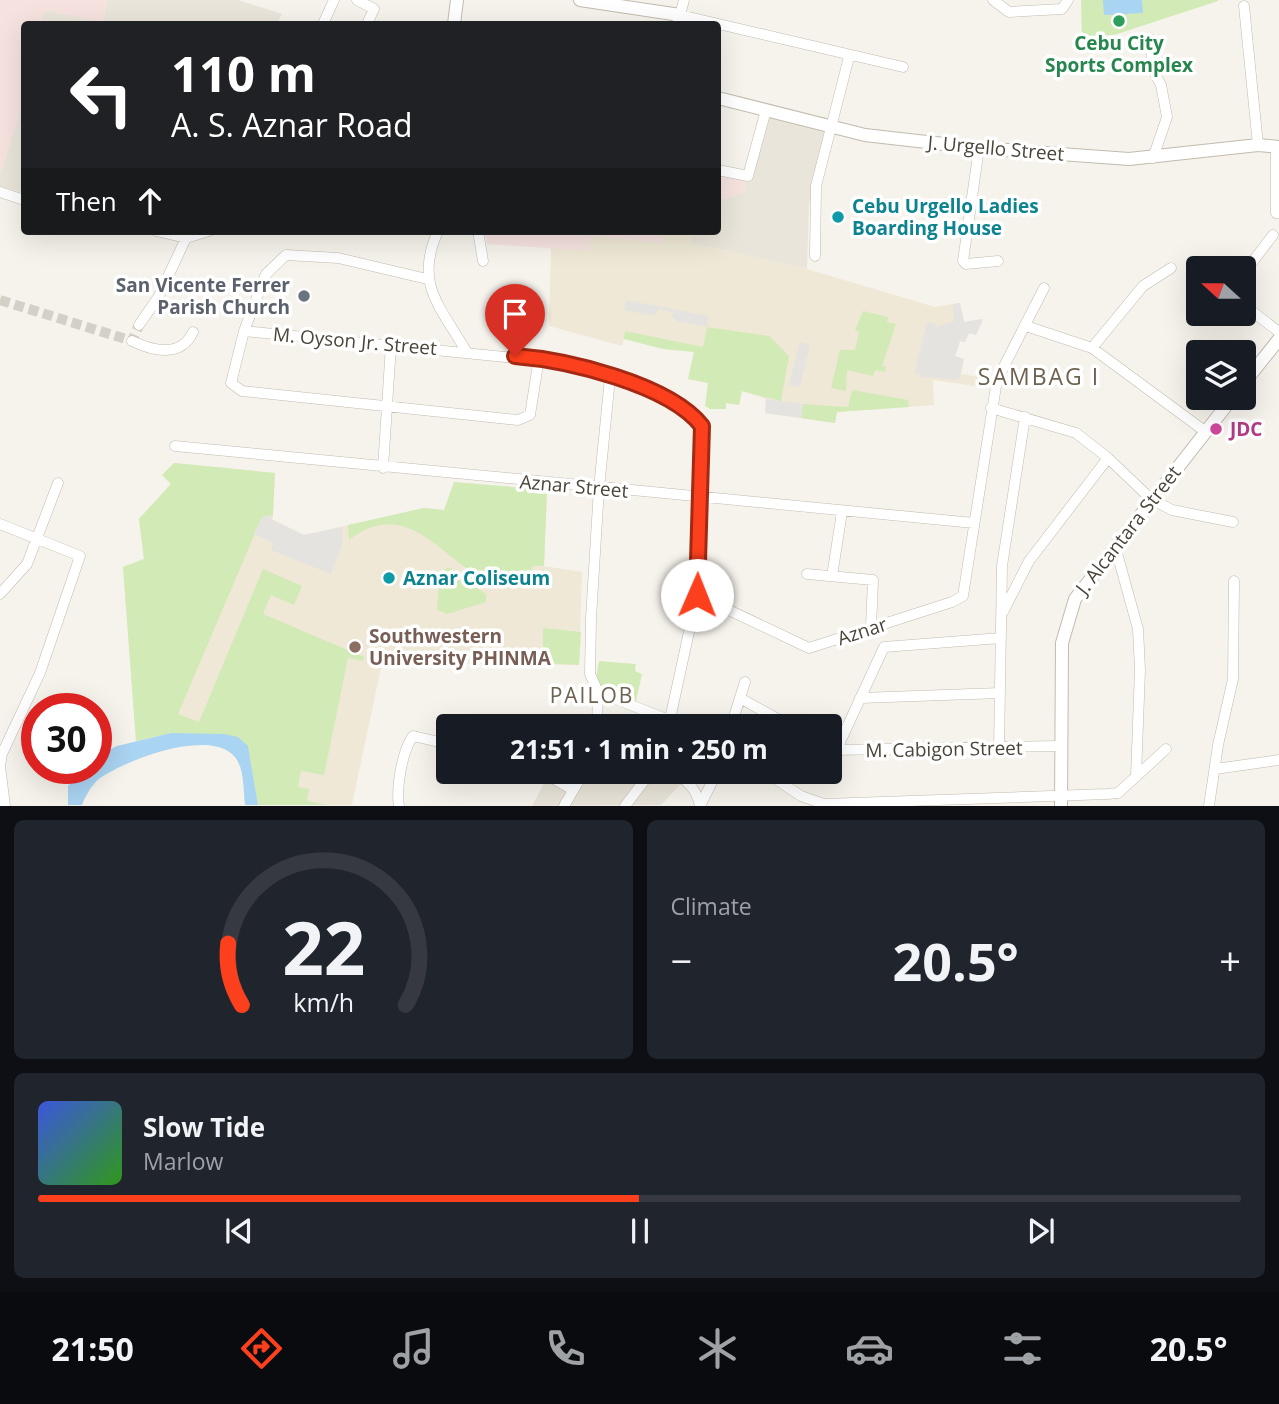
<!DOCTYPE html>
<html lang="en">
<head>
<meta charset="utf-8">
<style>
  :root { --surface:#171b24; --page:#20242c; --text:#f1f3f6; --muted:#9ea1a6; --line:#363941; --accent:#fc3f1d }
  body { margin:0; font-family:"Open Sans",sans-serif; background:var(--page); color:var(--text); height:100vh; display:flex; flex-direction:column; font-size:26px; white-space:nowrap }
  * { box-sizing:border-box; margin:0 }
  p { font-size:23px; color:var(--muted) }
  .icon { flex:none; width:38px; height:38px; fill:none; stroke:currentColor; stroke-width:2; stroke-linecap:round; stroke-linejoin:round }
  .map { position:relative; height:806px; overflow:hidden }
  .details { display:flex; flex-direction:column; gap:14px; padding:14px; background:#0d0f14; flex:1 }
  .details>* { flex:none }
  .banner { position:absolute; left:21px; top:21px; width:700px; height:214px; border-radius:7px; box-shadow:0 7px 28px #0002; background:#202124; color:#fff; overflow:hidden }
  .needle { width:46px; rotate:291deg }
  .tools { position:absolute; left:1186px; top:256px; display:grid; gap:14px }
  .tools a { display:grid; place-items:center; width:70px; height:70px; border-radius:7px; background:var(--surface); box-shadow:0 7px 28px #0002; font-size:35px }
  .speed { position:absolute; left:21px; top:693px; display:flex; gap:14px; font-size:35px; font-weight:700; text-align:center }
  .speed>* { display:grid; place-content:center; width:91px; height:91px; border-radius:50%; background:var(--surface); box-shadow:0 7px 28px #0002; line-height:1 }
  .speed .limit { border:10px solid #d22; background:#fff; color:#111 }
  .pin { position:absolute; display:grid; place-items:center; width:60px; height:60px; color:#fff; margin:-72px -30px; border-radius:50% 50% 50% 0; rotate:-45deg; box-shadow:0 0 7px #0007 }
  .pin .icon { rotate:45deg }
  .me { position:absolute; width:77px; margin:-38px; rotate:1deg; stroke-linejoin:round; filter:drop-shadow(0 0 5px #0008) }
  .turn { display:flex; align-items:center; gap:24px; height:147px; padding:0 35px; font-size:32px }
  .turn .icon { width:91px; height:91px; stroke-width:2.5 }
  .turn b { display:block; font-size:49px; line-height:60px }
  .then { display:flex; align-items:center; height:66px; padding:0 35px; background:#0003; gap:14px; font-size:26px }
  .big { font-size:52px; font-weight:700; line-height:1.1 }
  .details .tile { flex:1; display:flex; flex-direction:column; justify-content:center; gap:10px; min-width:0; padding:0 24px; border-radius:10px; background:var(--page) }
  .details .dial { align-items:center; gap:0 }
  .dial svg { height:182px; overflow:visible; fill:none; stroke:var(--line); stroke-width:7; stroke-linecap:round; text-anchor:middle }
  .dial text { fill:var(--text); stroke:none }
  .song { display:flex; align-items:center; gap:21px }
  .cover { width:84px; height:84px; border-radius:10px; background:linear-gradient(135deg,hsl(230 70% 55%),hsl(110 70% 35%)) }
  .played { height:7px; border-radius:4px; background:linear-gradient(90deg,var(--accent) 50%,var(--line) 50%) }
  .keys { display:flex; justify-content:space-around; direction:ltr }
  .heat { display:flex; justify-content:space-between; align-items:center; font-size:38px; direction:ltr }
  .details .tiles { flex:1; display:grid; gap:14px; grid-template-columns:1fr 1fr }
  .tile:last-child { grid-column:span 2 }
  .trip { position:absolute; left:436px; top:714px; width:406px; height:70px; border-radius:7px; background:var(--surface); box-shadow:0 7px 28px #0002; font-weight:700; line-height:70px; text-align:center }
  .tab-bar { display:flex; height:112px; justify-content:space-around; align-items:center; background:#090b0e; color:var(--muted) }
  .tab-bar .icon { width:49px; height:49px }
  .tab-bar .current { color:var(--accent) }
  .tab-bar b { font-size:32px; color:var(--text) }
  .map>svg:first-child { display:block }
  .residential { fill:#eae5da }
  .education { fill:#efe8d6 }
  .medical { fill:#f6e3e0 }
  .green { fill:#d2eab5 }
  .parking { fill:#e5e3e0 }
  .water { fill:#a9d4f2 }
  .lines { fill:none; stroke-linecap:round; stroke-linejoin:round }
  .minor-tunnel { stroke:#d4d0c8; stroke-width:10; stroke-dasharray:10 5; stroke-linecap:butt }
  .minor-casing { stroke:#c2bbae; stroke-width:11 }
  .tertiary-casing { stroke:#c2bbae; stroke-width:14 }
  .minor { stroke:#fff; stroke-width:10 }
  .tertiary { stroke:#fff; stroke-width:12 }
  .route-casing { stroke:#a42913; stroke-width:18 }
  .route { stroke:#fc3f1d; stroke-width:12 }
  .leisure-dot { fill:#2e9e5b; stroke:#fff; stroke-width:2.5 }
  .culture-dot { fill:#0f9aa8; stroke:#fff; stroke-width:2.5 }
  .worship-dot { fill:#6b7280; stroke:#fff; stroke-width:2.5 }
  .hotel-dot { fill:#d1479c; stroke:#fff; stroke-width:2.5 }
  .education-dot { fill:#8d6e63; stroke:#fff; stroke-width:2.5 }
  .labels { text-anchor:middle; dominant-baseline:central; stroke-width:7; stroke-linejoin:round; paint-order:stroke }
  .leisure-label { font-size:19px; font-weight:bold; fill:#27864d; stroke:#fff }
  .street-label { font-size:19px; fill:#4b4439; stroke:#fff }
  .culture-label { font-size:19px; font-weight:bold; fill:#0d838f; stroke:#fff; text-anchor:start }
  .worship-label { font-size:19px; font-weight:bold; fill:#5b616d; stroke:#fff; text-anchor:end }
  .hotel-label { font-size:19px; font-weight:bold; fill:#b23c85; stroke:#fff; text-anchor:start }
  .education-label { font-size:19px; font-weight:bold; fill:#785e54; stroke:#fff; text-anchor:start }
  .neighbourhood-label { font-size:21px; letter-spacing:2px; fill:#6e6250; stroke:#fff }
  .quarter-label { font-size:23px; letter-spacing:2px; fill:#6e6250; stroke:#fff }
</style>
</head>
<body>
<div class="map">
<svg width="1279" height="806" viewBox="0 0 1279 806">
  <rect width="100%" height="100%" fill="#f6f3ec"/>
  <!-- residential -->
  <path class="residential" d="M107 0H238L282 14 277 24H41L43 10 103 21Z
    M20 112H24V193L0 186V174Z
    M767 113 829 129 809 204 807 269 691 243 693 231H718V198L724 199 744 192Z
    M550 772H692L661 805 532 806Z"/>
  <!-- education -->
  <path class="education" d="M663 231H693L691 243 807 269 935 307 960 303 964 322 983 319 976 335 969 333 965 342 960 341 955 356 964 359 961 374 993 379 988 388 933 380 934 405 837 412 835 423 765 413 766 399 689 374 696 350 624 339 622 346 549 326 551 247 589 251 591 235 661 243Z
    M174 463 275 473 272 519 304 535 424 508 444 510 454 482 547 490 544 566 582 572 579 665 382 663 352 805H258L248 746 171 733 136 741 123 567 144 559 139 519 171 484 162 475Z"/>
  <!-- medical -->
  <path class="medical" d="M0 0H107L103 22 44 10 41 24H24V112H20L0 174Z
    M718 172 748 178 744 192 724 199 718 198Z
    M485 231H663L661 243 591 235 589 251 487 244Z"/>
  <!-- green -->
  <path class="green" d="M1081 0H1218V1L1114 35 1082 37Z
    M863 311 888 317 887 322 896 324 882 366 886 367 885 372 875 370 873 376 847 370 846 391 831 388 840 350H855L859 332 855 330Z
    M707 327 769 336 789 356 781 401 742 391 739 405 726 403V409H710L705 406 708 383 688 379 694 352 663 349 624 339 625 331 703 347Z
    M852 390 908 400 909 407 837 412 835 423 801 418 803 404 848 407Z
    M174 463 275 473 273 515 262 517 178 714 199 722 263 569 302 586 294 605 271 595 263 614 364 657 363 661 348 658 324 775 301 771 298 787 309 789 307 801 327 805H258L248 746 171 733 136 741 123 567 144 559 139 519 171 484 162 475Z
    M454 482 547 490 544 566H532V586C520 585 505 588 494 584 443 564 410 493 349 540L348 525 424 508 444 510Z
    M448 567 486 594V602L447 614 437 610 440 574Z
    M543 628 581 632 579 665 543 663Z
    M599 661 636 664 635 671 642 674 636 701 603 690 596 679Z"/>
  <!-- parking -->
  <path class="parking" d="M626 300 709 316 707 327 677 321 672 317 673 312 658 309 656 315H650L624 310Z
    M960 303 964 322 983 319 976 335 969 333 965 342 960 341 955 356 964 359 959 380 920 377 919 373 914 374 927 322 935 323 936 327 954 321 953 304Z
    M800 342 810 345 800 387 789 385Z
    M766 399 803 404 801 418 765 413Z
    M273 515 272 520 304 535 342 527V545L331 574 271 550 273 543 254 534 262 517Z"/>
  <!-- water -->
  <path class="water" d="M1103 0H1142L1143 13 1104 15Z
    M171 733 224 734 238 737 248 746 258 805H245C243 789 245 765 232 754 204 730 127 760 100 778 92 784 85 797 82 805H68V786L81 768H96V756L117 746Z"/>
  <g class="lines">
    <!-- minor-tunnel -->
    <path class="minor-tunnel" d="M0 300 132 341 139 325"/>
    <defs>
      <path id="minor" d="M357 0 374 9 367 24
        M684 0 680 15 903 67
        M993 0 1009 12 1062 9 1068 0
        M1244 6 1258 145
        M323 24 334 0
        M1150 39 1153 70 1161 85 1167 117 1153 158
        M1276 147V213H1279
        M979 148 963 261 966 264 998 261
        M718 170 748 176 766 110
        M0 192 24 200
        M156 231 186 238 209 231
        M438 231C414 284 440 306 466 351
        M478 231 483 261
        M815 256 816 186 849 57
        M1244 273 1273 235
        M427 279 338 258 286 255 266 274 244 331 231 383 242 391 518 420 530 415 539 358
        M1244 305 1279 332
        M139 325 159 296 186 238
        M1026 326 1092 348 1206 432
        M244 331 565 363 646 389 690 411 702 426 697 595 670 719
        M132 341C153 351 181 358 193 332
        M1092 348 1143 286 1171 268
        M991 408 1076 433 1108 458 1151 499 1172 510 1233 522
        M175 446 974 523
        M383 468 391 345
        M0 524 80 556 40 673 2 754 0 766 5 806
        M1115 546 1138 629 1140 670 1136 777
        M807 574 873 580 871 627
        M832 576 842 512
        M0 594 27 564 58 483
        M697 595 809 648 952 602 963 596 997 380 1044 288
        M1003 612 1029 561 1108 458
        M598 692 684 726
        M740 698 790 726
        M860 698 1000 693
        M597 726 598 692 590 674 591 618 599 488 610 378
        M731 726 745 682
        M999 748 1002 566 1025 417
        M833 750 1060 746
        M836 751 884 647 1001 638
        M1215 769 1279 760
        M542 772 573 790
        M669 772C686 779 696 787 700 806
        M765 772 801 796 824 804 1107 794 1118 793 1166 749
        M399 806C396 788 402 751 413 736L448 744
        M564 806 584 772
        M625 806 651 772
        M700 806 717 772
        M1209 806 1218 745 1233 679 1234 581"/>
      <path id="tertiary" d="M580 0 680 15 678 24
        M454 24 457 0
        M718 98 865 135 979 148 1129 159 1258 145 1279 147
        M1244 383 1279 339
        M1061 806 1062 643 1075 599 1233 397"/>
    </defs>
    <!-- minor casing -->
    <use href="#minor" class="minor-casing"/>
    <!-- tertiary casing -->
    <use href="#tertiary" class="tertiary-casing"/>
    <!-- minor -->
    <use href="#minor" class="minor"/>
    <!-- tertiary -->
    <use href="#tertiary" class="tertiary"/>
  </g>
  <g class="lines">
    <defs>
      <path id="route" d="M515 356C567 360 669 384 702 426L697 595"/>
    </defs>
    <!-- route casing -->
    <use href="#route" class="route-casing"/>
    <!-- route -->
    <use href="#route" class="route"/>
  </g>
  <!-- markers -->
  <circle class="leisure-dot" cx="1119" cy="21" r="7"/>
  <g class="culture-dot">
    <circle cx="838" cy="217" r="7"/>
    <circle cx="389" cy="578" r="7"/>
  </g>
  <circle class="worship-dot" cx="304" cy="296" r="7"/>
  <circle class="hotel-dot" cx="1216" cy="429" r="7"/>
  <circle class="education-dot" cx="355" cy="647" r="7"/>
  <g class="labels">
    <!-- leisure labels -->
    <g class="leisure-label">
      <text x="1119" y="43">Cebu City<tspan x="1119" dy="22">Sports Complex</tspan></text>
    </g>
    <!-- street labels -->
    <g class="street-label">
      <text transform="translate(996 148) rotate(5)">J. Urgello Street</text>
      <text transform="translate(355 341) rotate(5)">M. Oyson Jr. Street</text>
      <text transform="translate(574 486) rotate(5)">Aznar Street</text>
      <text transform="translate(1128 530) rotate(-52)">J. Alcantara Street</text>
      <text transform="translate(862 631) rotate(-18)">Aznar</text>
      <text transform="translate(944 749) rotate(-1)">M. Cabigon Street</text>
    </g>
    <!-- culture labels -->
    <g class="culture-label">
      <text x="852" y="206">Cebu Urgello Ladies<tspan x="852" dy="22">Boarding House</tspan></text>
      <text x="403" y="578">Aznar Coliseum</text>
    </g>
    <!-- worship labels -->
    <g class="worship-label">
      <text x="290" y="285">San Vicente Ferrer<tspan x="290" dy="22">Parish Church</tspan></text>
    </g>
    <!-- hotel labels -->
    <g class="hotel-label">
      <text x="1230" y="429">JDC</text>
    </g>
    <!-- education labels -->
    <g class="education-label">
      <text x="369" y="636">Southwestern<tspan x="369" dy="22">University PHINMA</tspan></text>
    </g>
    <!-- neighbourhood labels -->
    <g class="neighbourhood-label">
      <text x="592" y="695">PAILOB</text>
    </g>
    <!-- quarter labels -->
    <g class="quarter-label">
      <text x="1039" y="376">SAMBAG I</text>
    </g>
  </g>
</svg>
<div class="tools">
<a><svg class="needle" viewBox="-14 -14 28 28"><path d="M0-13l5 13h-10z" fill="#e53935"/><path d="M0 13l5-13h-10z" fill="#9ea1a6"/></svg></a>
<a><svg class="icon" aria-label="layers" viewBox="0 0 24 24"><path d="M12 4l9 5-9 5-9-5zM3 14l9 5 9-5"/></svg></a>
</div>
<div class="speed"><div class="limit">30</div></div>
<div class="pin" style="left:515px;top:356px;background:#d93025"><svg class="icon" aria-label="arrive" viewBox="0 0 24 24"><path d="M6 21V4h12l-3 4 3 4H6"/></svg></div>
<svg class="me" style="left:697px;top:595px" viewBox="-20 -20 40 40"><circle r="19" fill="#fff"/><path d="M0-13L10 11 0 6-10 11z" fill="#fc3f1d"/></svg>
<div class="trip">21:51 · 1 min · 250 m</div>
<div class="banner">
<div class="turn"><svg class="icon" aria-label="left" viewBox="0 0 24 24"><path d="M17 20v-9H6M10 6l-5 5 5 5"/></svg><div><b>110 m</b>A. S. Aznar Road</div></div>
<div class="then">Then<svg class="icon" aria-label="ahead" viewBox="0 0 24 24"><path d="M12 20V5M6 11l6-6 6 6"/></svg></div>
</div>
</div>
<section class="details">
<div class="tiles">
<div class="tile dial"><svg viewBox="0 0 100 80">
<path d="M14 69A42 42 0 1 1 86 69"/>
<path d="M14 69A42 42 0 0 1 8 42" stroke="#fc3f1d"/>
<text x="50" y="56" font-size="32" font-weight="700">22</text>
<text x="50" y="72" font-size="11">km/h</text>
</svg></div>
<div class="tile"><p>Climate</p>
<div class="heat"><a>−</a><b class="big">20.5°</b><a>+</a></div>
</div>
<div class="tile">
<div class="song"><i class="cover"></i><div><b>Slow Tide</b><p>Marlow</p></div></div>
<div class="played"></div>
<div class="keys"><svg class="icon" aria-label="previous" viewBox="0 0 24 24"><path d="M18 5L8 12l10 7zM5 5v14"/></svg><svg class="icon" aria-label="pause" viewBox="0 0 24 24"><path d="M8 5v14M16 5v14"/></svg><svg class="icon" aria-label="next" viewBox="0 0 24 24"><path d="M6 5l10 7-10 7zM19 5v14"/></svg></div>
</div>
</div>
</section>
<nav class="tab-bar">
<b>21:50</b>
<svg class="icon current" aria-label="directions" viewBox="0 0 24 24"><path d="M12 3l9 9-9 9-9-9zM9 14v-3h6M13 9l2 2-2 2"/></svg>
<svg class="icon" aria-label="music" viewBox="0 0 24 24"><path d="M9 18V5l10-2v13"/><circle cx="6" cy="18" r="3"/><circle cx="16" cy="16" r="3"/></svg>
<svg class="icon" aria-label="phone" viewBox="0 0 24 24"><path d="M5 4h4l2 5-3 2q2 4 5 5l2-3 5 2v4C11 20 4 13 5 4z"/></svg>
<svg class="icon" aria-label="climate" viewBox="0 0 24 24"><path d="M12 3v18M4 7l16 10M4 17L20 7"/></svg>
<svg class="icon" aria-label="car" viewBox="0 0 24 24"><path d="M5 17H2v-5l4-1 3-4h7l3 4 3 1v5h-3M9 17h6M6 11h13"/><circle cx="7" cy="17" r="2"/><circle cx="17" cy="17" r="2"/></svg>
<svg class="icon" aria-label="filters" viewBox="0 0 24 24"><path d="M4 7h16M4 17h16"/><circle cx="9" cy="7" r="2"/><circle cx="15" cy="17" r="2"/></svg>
<b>20.5°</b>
</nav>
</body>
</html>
